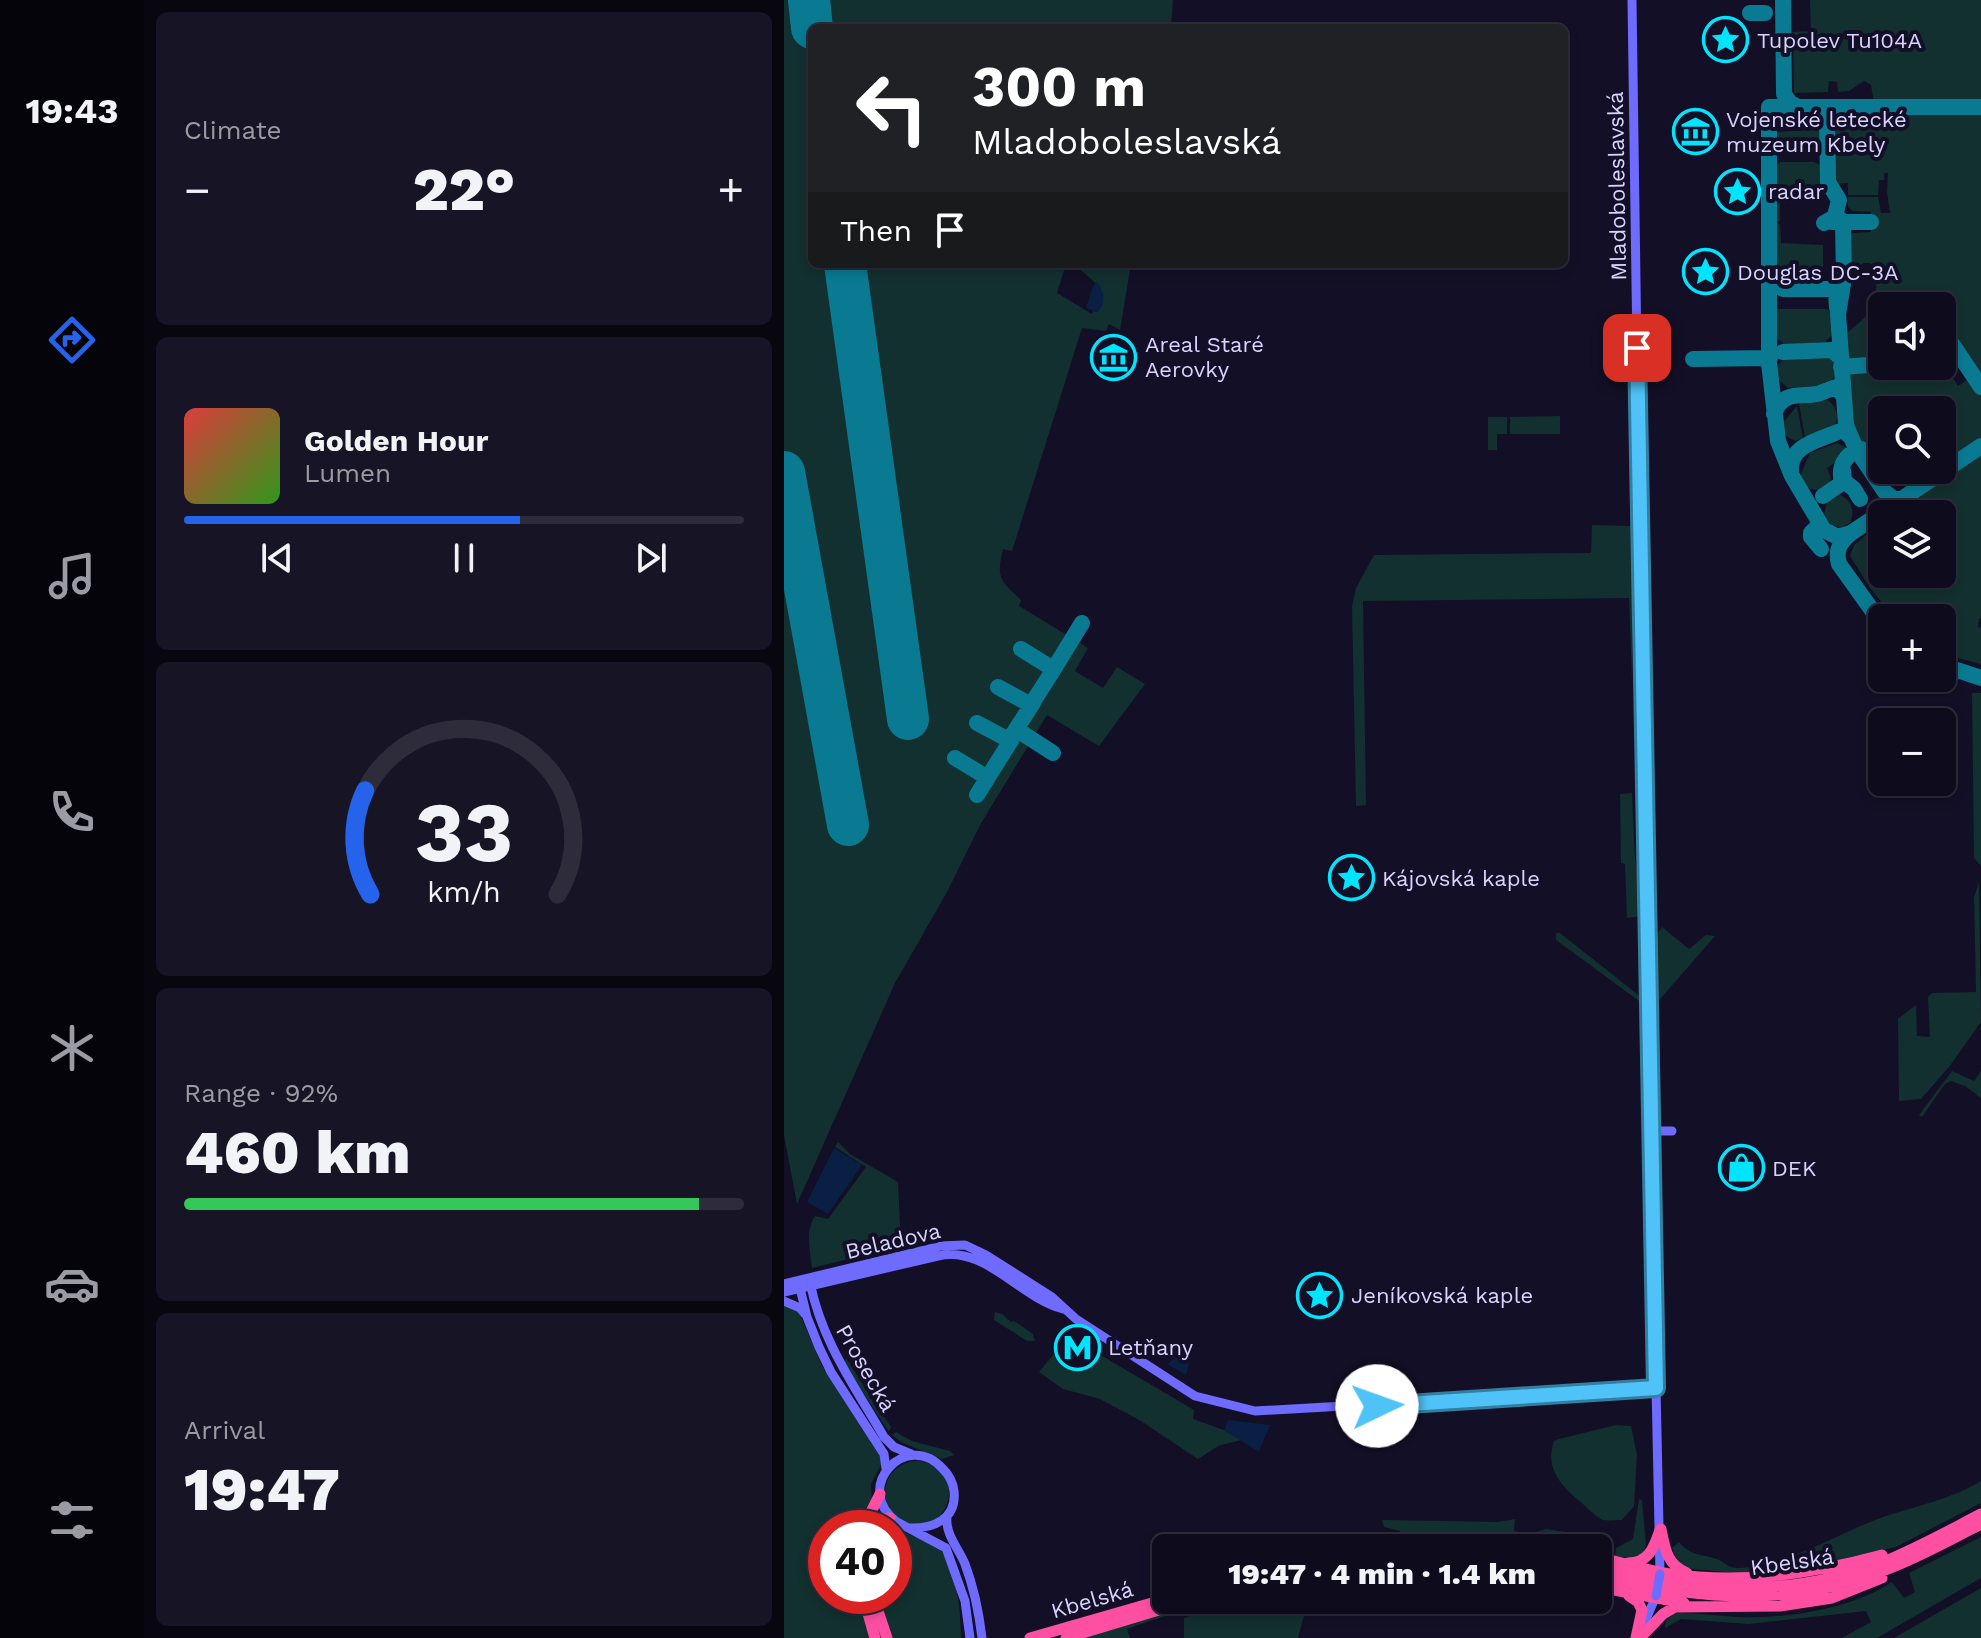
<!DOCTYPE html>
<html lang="en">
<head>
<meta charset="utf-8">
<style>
  :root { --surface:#0e0b1c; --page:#171425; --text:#f1f3f6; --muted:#9b9ba3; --line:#2e2b3b; --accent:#2563eb }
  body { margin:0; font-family:"Work Sans",sans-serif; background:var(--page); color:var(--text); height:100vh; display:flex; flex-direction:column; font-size:30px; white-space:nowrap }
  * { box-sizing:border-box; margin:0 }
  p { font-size:26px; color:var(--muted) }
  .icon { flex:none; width:44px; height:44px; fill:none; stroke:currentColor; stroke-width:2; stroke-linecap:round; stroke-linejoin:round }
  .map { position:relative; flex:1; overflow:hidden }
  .panel { display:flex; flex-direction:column; gap:12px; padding:12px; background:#08060f; width:640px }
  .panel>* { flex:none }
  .top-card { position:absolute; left:24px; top:24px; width:760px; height:244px; border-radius:12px; box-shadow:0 4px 12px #0003,0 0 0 2px var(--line); background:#202124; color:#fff; overflow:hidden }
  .fabs { position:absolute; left:1084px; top:292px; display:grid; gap:16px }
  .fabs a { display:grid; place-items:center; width:88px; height:88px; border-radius:12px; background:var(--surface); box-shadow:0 4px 12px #0003,0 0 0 2px var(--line); font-size:40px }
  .speed { position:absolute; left:24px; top:1510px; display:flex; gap:16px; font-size:40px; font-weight:700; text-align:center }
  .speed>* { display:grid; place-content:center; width:104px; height:104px; border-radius:50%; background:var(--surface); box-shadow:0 4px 12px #0003,0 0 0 2px var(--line); line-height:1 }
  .speed .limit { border:12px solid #d22; background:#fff; color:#111 }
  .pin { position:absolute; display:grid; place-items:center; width:68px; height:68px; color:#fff; margin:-34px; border-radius:16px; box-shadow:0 4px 12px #0006 }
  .me { position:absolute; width:88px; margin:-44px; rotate:87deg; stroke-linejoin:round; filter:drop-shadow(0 0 6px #0008) }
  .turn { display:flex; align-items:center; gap:28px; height:168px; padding:0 32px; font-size:36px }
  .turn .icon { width:104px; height:104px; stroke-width:2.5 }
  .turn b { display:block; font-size:56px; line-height:68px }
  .then { display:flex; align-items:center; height:76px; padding:0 32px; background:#0003; gap:16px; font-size:30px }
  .big { font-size:60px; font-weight:800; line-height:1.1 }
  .panel .card { flex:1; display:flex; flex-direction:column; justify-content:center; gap:12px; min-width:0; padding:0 28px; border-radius:12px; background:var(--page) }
  .panel .dial { align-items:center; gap:0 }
  .dial svg { height:208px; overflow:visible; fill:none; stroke:var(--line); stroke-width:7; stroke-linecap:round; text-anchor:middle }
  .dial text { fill:var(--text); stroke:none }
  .song { display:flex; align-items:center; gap:24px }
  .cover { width:96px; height:96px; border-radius:12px; background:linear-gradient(135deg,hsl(0 70% 55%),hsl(110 70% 35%)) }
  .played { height:8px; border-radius:4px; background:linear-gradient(90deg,var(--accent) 60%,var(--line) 60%) }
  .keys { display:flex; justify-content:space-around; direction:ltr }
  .heat { display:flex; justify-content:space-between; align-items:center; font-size:44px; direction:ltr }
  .charge { height:12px; border-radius:6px; background:linear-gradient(90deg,#34c759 92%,var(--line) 0) }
  .trip { position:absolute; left:368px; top:1534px; width:460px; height:80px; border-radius:12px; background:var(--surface); box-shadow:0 4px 12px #0003,0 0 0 2px var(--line); font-weight:800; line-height:80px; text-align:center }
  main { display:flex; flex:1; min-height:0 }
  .tabs { display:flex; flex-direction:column; width:144px; justify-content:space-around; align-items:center; background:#06040b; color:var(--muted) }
  .tabs .icon { width:56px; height:56px }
  .tabs .selected { color:var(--accent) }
  .tabs b { font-size:36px; color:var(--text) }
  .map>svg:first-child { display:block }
  .green { fill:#12302f }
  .water { fill:#0a1f44 }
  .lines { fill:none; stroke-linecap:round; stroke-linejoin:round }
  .taxiway { stroke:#0a7a92; stroke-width:16 }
  .runway { stroke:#0a7a92; stroke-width:42 }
  .secondary { stroke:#6f6bff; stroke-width:9 }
  .highway { stroke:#ff4fa3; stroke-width:11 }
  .secondary-bridge { stroke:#6f6bff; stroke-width:9 }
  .route-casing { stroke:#337fa1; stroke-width:20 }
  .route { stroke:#4fc3f7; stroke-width:14 }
  .labels { text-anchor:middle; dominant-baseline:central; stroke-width:8; stroke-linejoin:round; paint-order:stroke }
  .poi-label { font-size:22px; fill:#d9d4ff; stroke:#130f26; text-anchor:start }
  .street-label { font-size:22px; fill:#d9d4ff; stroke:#130f26 }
</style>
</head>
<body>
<main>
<nav class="tabs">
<b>19:43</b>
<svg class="icon selected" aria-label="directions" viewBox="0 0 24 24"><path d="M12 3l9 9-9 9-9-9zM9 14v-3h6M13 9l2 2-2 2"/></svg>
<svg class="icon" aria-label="music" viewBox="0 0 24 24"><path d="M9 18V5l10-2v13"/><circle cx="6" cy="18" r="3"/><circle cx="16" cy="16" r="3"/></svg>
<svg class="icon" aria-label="phone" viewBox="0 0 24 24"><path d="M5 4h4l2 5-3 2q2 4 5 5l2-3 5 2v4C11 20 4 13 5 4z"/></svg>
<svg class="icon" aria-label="climate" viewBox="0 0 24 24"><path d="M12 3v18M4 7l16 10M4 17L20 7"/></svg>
<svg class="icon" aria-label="car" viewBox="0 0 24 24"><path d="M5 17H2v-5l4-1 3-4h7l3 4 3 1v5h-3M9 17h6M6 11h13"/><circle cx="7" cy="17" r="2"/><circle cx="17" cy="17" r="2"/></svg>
<svg class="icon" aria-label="filters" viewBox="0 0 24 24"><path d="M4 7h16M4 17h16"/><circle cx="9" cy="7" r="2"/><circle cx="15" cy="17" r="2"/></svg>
</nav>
<section class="panel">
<div class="card"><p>Climate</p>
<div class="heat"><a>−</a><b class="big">22°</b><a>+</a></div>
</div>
<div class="card">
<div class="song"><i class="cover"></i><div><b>Golden Hour</b><p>Lumen</p></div></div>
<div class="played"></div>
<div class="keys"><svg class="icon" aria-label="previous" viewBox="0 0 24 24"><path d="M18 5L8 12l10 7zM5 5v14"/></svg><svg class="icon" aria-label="pause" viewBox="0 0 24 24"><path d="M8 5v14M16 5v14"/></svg><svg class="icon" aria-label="next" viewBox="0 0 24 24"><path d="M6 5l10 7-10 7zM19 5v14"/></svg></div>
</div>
<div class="card dial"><svg viewBox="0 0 100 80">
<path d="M14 69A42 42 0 1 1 86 69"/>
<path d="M14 69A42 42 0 0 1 12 29" stroke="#2563eb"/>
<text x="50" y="56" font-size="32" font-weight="700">33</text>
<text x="50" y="72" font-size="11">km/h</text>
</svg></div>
<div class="card"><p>Range · 92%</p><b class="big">460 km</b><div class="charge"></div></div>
<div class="card"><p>Arrival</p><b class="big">19:47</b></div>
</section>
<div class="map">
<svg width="1197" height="1638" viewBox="0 0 1197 1638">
  <rect width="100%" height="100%" fill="#130f26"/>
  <!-- green -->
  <path class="green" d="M0 0H389L387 28H28V264H282L273 293 308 314 309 311 313 312 317 288 290 264H347L336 330 325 324 322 331 298 328 228 551 219 549C212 579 216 580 237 600L235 606 304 648 291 671 319 688 333 667 361 684 315 746 263 715 196 825 163 892 111 983 13 1204 0 1135Z
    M1026 0H1197V103H1090L1087 85 1080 81 1065 91 1054 92 1053 82 1045 81 1044 92 1010 93 1009 32 1027 31Z
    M1197 111V383L1158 325V306H1098V361L1065 364 1062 362 1060 336C1081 317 1094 312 1092 282 1091 274 1091 270 1086 263H1080L1065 273 1064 237 1069 233 1087 232V212L1069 211 1064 207V197H1094L1097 213H1106L1103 192 1104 173H1100V180H1095L1094 195H1064V183L1049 184 1050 124 1055 120 1069 123 1081 131 1087 128 1090 112Z
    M1031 120C1040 126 1040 141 1033 149L996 151 991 148 989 132 1024 130 1023 121H1015V128L989 129 992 122Z
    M996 162H1030L1036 165 1038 201 996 203V221H992L989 169Z
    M992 224H996L997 243 1039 245V268L990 269Z
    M993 309H1043L1047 313 1049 334 1041 342 1001 345 991 336V313Z
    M1158 334 1179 365 1166 374 1174 386 1186 378 1197 394V437L1161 460 1158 456V410H1098V463L1083 442 1078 445 1069 424 1063 372 1065 370 1158 366Z
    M1042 355 1051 362V376L1043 385 1004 388 993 378 992 368 1001 357Z
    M1044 400C1054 409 1056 417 1049 429L1021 438 1015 403Z
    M1013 406 1019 438 1011 441 999 434 998 424Z
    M776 416V434H726V417Z
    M704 417H723V434H713V450H704Z
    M1053 443 1063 448 1066 453 1043 468 1046 475 1047 484 1036 491 1024 488 1016 476 1026 453Z
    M1197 454V618L1195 619 1194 627 1197 628V664L1158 654V618H1110L1086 588 1066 556 1070 545 1098 522V574H1158V514H1109Z
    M1103 470H1147L1120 486 1113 484Z
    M1056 495C1068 500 1071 512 1066 523L1056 528 1045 523 1040 514 1043 502Z
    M808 525 848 526V682L845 598 579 601 582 805 572 806 568 606 572 588 590 555 807 553Z
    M1188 693H1197V866L1190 858Z
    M848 793 851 858 858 916 843 918 841 864 837 863 836 794Z
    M1195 882 1197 1022 1165 1067 1137 1099 1115 1101 1114 1019 1132 1005 1133 1036 1146 1037 1144 997 1148 993 1192 992 1190 897Z
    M878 927 905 949 922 935 931 936 871 1005 869 939Z
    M772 933H776L857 997 855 1001 772 940Z
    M1168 1071 1190 1081 1197 1071V1098L1181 1086 1167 1081 1161 1084 1138 1117 1135 1115Z
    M54 1142 66 1154 114 1182 116 1226 133 1242 28 1268C26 1250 21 1231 31 1216L44 1219 82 1167 51 1147Z
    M0 1303 12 1311 17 1317 38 1366 95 1451 98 1463 87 1484 88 1506 69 1528H42V1596H75L87 1638H0Z
    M211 1312 218 1314 227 1322 230 1321 249 1334 251 1341H243L210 1320Z
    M291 1340 410 1410 409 1419 440 1430 457 1440 434 1446 414 1459 357 1421 316 1399 279 1389 255 1372 279 1343Z
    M62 1358 107 1427 105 1432 60 1364Z
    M832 1425 847 1426 853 1455 850 1506 838 1520C832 1520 824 1521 819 1520 812 1517 804 1509 799 1504 778 1487 760 1469 770 1441L775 1439Z
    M112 1432 128 1441 166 1451 170 1455 158 1459 117 1442 108 1435Z
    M101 1493a32 32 0 1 1 64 0a32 32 0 1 1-64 0Z
    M1197 1481V1503L1112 1547 1018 1568 970 1575 900 1568 892 1563 893 1559 888 1548 895 1542C906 1556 918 1554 933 1559 941 1562 945 1569 955 1568 1004 1566 1054 1533 1099 1517 1132 1506 1168 1499 1197 1481Z
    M855 1499 858 1500 862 1544 859 1554 847 1558 831 1556 832 1548 849 1539Z
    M731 1519 730 1531 745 1534 762 1529 827 1539 825 1551 758 1540 657 1537 618 1539 616 1531 600 1527 598 1520 714 1522Z
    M98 1524C109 1525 116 1531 126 1535 136 1539 147 1542 155 1548 173 1566 177 1613 177 1638H108L94 1596H110V1528H92Z
    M1197 1537V1578L1093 1638H1058L1087 1622 1082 1611 964 1624 897 1619 881 1628 882 1621 891 1613C920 1612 949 1619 978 1617 1022 1615 1071 1606 1108 1582L1120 1598 1131 1592 1125 1573Z
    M1197 1588V1638H1110Z
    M454 1600H518L522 1608 514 1638H400V1618Z
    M391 1609 390 1613 343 1629 346 1638H295Z"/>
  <!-- water -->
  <path class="water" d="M313 282C321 294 323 303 313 312L302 308 309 286Z
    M50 1148 78 1165 44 1214 23 1202Z
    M397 1354 406 1359 402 1375 383 1364Z
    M444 1420 486 1425 475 1452 440 1430Z"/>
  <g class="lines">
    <!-- taxiway -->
    <path class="taxiway" d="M999 0 1000 94 1006 103 1014 107
      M966 13H981
      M1032 107 1040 111 1043 118 1044 182 1055 200 1051 216 1056 222
      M1048 222H1087
      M1040 223 1051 217 1056 219 1059 224 1060 278 1054 314 1062 425 1072 449 1101 492 1110 499H1118
      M999 289H1046L1052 292 1053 308
      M1158 329 1197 387
      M999 352 1048 350 1057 358
      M909 359 986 358
      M1057 367 1098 364
      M990 414C998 391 1014 397 1033 394 1040 392 1046 389 1052 387L1058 394
      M1059 470 1060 481 1070 489 1076 499
      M1007 471C1005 445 1036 440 1056 431H1062L1065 436
      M1039 496 1058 483C1054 466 1061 454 1077 449L1080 453
      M1067 533 1054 537 1040 530 1008 476 994 441 985 363V107H1197
      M1037 549 1027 537V533L1032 528 1040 530
      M1098 624 1055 564C1051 550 1056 542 1067 533L1197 446
      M237 649 266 667 268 672 298 623
      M1158 665 1197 678
      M214 687 247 705 268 672
      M193 723 225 740 249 703
      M231 734 238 733 269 753
      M171 758 199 775 206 774 193 795
      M206 774 228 739"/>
    <!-- runway -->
    <path class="runway" d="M25 0 28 28
      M61 264 124 719
      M0 472 64 825"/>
    <!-- secondary -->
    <path class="secondary" d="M848 0 859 777 876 1574
      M868 1131H888
      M26 1282C37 1340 71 1387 100 1437L110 1447 127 1454
      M0 1284 157 1246 181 1245 202 1255 268 1297 292 1319 411 1396 471 1411 872 1388
      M15 1284 23 1317 35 1347 47 1372 100 1454 102 1469
      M0 1292 154 1256C201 1245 235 1297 279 1309
      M0 1301 16 1308 21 1314
      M163 1517C161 1534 175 1549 181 1564 190 1588 195 1612 198 1638
      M125 1528C149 1529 173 1519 170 1491 169 1482 165 1475 159 1469 123 1428 67 1488 113 1522L162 1548 181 1601 186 1638
      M856 1633 872 1596"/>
    <!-- highway -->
    <path class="highway" d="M72 1528 86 1514 96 1494
      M83 1528 96 1519 106 1518
      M877 1529C881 1549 883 1565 903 1573
      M690 1545 735 1543 772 1548
      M591 1548 646 1545 699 1548
      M814 1557C838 1563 862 1570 886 1574 959 1584 1027 1574 1098 1555
      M844 1563C865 1563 870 1547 876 1530
      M814 1568C914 1590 1000 1600 1097 1563 1132 1549 1164 1531 1197 1514
      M814 1577C917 1599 1008 1609 1109 1567 1139 1555 1168 1539 1197 1524
      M814 1587 900 1603
      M79 1596 91 1638
      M89 1596 103 1638
      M845 1596 854 1602 858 1610 852 1638
      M246 1638 382 1599
      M282 1638 408 1600
      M856 1638 879 1614 891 1607 996 1606 1048 1598 1098 1578"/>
    <!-- secondary-bridge -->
    <path class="secondary-bridge" d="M872 1596 876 1574"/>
  </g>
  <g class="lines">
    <defs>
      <path id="route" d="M593 1406 872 1388 853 348"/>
    </defs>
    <!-- route casing -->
    <use href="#route" class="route-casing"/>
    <!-- route -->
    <use href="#route" class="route"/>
  </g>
  <!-- icons -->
  <defs>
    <symbol id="sight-ring" viewBox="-11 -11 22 22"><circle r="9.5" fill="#130f26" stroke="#00e5ff" stroke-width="1.5"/><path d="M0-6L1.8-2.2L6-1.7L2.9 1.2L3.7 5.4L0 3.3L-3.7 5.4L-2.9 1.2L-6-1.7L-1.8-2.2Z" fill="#00e5ff"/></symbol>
    <symbol id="museum-ring" viewBox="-11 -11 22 22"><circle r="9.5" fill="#130f26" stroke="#00e5ff" stroke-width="1.5"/><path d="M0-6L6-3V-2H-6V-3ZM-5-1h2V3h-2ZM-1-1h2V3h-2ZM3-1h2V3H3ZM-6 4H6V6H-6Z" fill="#00e5ff"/></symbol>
    <symbol id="shop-ring" viewBox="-11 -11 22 22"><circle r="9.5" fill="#130f26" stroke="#00e5ff" stroke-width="1.5"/><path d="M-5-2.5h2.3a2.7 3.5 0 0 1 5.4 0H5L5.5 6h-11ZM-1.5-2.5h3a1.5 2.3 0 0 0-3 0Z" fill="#00e5ff"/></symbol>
    <symbol id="metro-ring" viewBox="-11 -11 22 22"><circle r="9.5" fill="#130f26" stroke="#00e5ff" stroke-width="1.5"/><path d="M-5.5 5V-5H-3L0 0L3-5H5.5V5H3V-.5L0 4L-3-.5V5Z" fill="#00e5ff"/></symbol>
  </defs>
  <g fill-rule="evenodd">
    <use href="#sight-ring" x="916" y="14" width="51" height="51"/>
    <use href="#museum-ring" x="886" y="106" width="51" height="51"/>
    <use href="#sight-ring" x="928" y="166" width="51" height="51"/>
    <use href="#sight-ring" x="896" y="246" width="51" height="51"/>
    <use href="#museum-ring" x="304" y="332" width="51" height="51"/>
    <use href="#sight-ring" x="542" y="852" width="51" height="51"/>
    <use href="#shop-ring" x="932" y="1142" width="51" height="51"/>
    <use href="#sight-ring" x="510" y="1270" width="51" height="51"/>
    <use href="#metro-ring" x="268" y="1322" width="51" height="51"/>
  </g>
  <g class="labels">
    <!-- poi labels -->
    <g class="poi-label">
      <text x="973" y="40">Tupolev Tu104A</text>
      <text x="942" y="119">Vojenské letecké<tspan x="942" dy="25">muzeum Kbely</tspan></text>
      <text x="984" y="191">radar</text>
      <text x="953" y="272">Douglas DC-3A</text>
      <text x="361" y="344">Areal Staré<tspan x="361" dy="25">Aerovky</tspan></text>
      <text x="598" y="878">Kájovská kaple</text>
      <text x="988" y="1168">DEK</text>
      <text x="567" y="1295">Jeníkovská kaple</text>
      <text x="324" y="1347">Letňany</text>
    </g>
    <!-- street labels -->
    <g class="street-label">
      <text transform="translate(833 186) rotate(-91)">Mladoboleslavská</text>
      <text transform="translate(109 1241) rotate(-13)">Beladova</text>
      <text transform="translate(82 1368) rotate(60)">Prosecká</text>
      <text transform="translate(1008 1562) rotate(-8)">Kbelská</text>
      <text transform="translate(308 1600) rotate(-16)">Kbelská</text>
    </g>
  </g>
</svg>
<div class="fabs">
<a><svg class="icon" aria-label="sound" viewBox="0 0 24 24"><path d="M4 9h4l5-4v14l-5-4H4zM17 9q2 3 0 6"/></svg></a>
<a><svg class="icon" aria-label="search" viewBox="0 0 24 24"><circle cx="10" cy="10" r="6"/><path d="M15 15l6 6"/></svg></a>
<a><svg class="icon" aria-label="layers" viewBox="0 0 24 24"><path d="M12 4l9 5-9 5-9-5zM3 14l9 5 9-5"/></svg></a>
<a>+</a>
<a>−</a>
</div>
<div class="speed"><div class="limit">40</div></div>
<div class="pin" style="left:853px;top:348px;background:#d93025"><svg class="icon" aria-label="arrive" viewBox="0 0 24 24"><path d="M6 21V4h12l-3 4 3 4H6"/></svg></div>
<svg class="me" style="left:593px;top:1406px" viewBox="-20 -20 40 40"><circle r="19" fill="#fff"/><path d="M0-13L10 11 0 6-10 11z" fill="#4fc3f7"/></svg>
<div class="trip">19:47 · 4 min · 1.4 km</div>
<div class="top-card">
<div class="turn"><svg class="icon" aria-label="left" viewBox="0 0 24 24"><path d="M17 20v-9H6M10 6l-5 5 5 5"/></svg><div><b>300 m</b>Mladoboleslavská</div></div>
<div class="then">Then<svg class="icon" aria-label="arrive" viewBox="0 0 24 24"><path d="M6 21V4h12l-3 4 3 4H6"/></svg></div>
</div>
</div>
</main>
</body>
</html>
